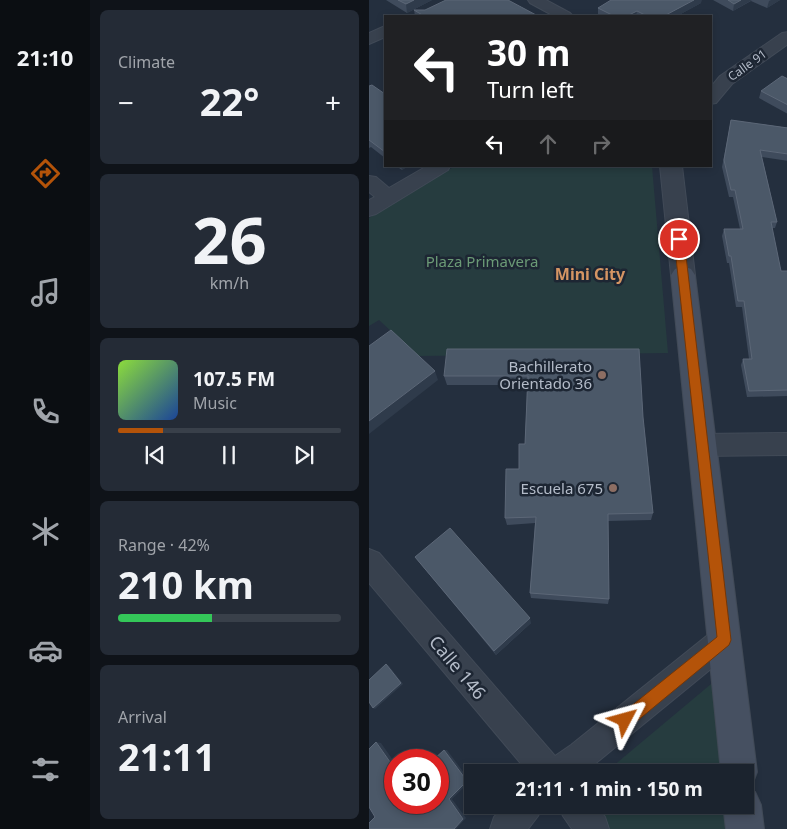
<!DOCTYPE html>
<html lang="en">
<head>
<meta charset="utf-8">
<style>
  :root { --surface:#1b232e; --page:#242b36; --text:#f1f3f6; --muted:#a0a4aa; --line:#39404a; --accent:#b45309 }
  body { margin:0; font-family:"Noto Sans",sans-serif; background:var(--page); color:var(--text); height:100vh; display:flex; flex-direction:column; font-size:19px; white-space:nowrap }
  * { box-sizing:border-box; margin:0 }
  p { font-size:16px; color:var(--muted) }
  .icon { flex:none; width:28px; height:28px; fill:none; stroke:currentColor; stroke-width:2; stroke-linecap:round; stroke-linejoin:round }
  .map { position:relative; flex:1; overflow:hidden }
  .side { display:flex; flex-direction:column; gap:10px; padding:10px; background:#0f1319; width:279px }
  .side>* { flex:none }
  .guide { position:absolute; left:15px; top:15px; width:328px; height:152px; border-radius:0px; box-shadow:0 2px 8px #0003,0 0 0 1px var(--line); background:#202124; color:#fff; overflow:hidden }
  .speed { position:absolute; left:15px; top:749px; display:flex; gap:10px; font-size:25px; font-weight:700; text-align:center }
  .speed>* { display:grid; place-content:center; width:65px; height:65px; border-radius:50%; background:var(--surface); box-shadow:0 2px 8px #0003,0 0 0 1px var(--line); line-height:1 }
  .speed .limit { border:8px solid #d22; background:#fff; color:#111 }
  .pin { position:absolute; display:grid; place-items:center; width:42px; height:42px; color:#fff; margin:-21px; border:2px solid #fff; border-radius:50%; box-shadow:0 1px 5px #0007 }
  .me { position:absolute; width:55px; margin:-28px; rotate:51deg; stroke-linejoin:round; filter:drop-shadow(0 0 4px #0008) }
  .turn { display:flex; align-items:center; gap:18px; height:105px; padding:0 20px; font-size:22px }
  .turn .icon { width:65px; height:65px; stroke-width:2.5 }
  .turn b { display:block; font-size:35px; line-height:42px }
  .lanes { display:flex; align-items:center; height:48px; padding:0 20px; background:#0003; justify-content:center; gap:25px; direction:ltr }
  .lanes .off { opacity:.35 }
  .big { font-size:38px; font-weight:700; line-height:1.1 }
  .side .tile { flex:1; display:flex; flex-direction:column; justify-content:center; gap:8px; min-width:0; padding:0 18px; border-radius:8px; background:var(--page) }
  .side .dial { align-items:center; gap:0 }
  .dial b { font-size:65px; line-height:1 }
  .song { display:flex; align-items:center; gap:15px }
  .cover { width:60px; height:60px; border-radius:8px; background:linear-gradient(135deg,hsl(90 70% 55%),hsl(220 70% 35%)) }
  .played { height:5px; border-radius:2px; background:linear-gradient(90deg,var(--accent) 20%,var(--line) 20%) }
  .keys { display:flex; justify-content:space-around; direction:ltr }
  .heat { display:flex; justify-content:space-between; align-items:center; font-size:28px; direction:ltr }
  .charge { height:8px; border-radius:4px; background:linear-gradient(90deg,#34c759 42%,var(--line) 0) }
  .trip { position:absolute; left:95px; top:764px; width:290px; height:50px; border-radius:0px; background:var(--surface); box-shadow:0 2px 8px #0003,0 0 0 1px var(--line); font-weight:700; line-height:50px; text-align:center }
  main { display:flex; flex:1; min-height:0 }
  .menu { display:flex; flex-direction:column; width:90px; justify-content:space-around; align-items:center; background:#0b0e12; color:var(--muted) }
  .menu .icon { width:35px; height:35px }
  .menu .active { color:var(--accent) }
  .menu b { font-size:22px; color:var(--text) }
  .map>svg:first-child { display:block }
  .green { fill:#263c3f }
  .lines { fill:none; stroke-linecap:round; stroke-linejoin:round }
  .minor-casing { stroke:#414a57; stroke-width:2 }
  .tertiary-casing { stroke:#414a57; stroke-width:2 }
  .secondary-casing { stroke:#414a57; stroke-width:2 }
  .minor { fill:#38414e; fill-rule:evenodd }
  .tertiary { fill:#38414e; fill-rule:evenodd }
  .secondary { fill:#465061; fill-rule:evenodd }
  .wall { fill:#3f4b5c }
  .shaded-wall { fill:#2f3b4b }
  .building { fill:#4b5868; stroke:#5c6777 }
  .route { fill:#b45309; stroke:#753606 }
  .education-dot { fill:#8d6e63; stroke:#1d2633; stroke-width:2 }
  .labels { text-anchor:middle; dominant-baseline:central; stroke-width:5; stroke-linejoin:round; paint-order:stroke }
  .far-street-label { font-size:12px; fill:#b4bcc9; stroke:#1d2633 }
  .park-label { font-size:15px; fill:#6b9a76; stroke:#1d2633 }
  .poi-label { font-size:15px; fill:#b4bcc9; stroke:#1d2633; text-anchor:end }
  .neighbourhood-label { font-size:16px; font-weight:bold; fill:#d59563; stroke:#1d2633 }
  .near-street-label { font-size:18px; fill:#b4bcc9; stroke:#1d2633 }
</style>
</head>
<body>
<main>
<nav class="menu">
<b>21:10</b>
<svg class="icon active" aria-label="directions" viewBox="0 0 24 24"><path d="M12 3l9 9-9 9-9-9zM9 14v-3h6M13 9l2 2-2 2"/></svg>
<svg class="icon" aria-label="music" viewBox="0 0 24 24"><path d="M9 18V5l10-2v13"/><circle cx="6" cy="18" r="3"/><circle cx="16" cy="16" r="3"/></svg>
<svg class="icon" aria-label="phone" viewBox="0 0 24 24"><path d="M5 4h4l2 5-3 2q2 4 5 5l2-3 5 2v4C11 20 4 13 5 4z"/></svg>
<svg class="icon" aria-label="climate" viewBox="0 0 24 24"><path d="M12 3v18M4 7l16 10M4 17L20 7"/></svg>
<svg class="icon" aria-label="car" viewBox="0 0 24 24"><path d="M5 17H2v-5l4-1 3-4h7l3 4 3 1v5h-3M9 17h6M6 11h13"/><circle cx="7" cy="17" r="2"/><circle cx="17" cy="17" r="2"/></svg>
<svg class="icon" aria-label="filters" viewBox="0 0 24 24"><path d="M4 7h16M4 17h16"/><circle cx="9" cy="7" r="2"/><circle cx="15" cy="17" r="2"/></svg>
</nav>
<section class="side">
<div class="tile"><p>Climate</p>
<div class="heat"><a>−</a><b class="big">22°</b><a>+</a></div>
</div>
<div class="tile dial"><b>26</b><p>km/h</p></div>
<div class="tile">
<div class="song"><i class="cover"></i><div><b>107.5 FM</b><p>Music</p></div></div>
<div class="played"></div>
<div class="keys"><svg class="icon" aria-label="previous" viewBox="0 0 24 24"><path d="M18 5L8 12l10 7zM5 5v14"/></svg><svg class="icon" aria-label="pause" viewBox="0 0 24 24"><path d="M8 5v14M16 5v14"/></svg><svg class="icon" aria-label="next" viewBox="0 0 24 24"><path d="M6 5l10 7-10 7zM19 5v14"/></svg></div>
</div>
<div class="tile"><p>Range · 42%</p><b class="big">210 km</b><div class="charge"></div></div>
<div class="tile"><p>Arrival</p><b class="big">21:11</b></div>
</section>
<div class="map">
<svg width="419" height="829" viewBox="0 0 419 829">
  <rect width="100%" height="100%" fill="#242f3e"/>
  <!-- green -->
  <path class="green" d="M86 166H283L299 353 49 356 10 320 0 326V218Z
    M354 674 363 772H237Z
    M201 805H366L369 829H223Z"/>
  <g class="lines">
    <defs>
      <path id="minor" d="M159 0H177L201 13 204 16H185L161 3Z
        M16 26V37L0 44V33Z
        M419 32V44L363 84 347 103 341 104V88L351 76 413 33Z
        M58 166H81L79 170 7 214 0 216V200L6 197 0 192V176L7 177 20 188Z
        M419 433V455L333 456 324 453 321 445 324 437 333 434Z
        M0 549 10 553 186 756 202 745 345 630 355 626 365 630 369 640 365 650 216 772H159L0 583Z
        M137 805H174L169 816 159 829H121L125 817Z
        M189 805H226L236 817 240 829H203L194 816Z"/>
      <path id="tertiary" d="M291 166H313L326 275 322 281 314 284 306 281 302 275Z"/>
      <path id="secondary" d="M314 266 322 269 326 275 388 772 383 785 376 788V772H352L302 275 306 269Z
        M376 788 386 792 392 805 395 829H357L354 805H376Z"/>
    </defs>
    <!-- minor casing -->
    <use href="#minor" class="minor-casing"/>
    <!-- tertiary casing -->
    <use href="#tertiary" class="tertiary-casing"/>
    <!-- secondary casing -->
    <use href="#secondary" class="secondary-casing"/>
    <!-- minor -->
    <use href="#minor" class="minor"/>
    <!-- tertiary -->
    <use href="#tertiary" class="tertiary"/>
    <!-- secondary -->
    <use href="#secondary" class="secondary"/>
  </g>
  <!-- wall -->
  <path class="wall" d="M17 0H63L38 13Z
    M344 0H411L398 8 382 1 364 11Z
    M332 3 308 16H231L229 15V8Z
    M45 10H56L169 16H46Z
    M419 79V114L390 98 392 91Z
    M0 86 16 94V158L2 147 0 148Z
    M362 120 419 128V161L393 157 408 222 406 228H403L412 271H419V396L378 397 372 365 374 359H380L373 307H367L360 263H358L353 236 355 229H371L364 197H360L353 167Z
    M27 166H39L33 170Z
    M270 349 274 417 284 513 282 520 239 521 240 599 239 604 162 598 161 593 166 523 138 525 136 518 150 469 156 444 158 385H78L75 376Z
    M46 557 162 623 127 655Z"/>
  <!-- shaded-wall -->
  <path class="shaded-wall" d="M45 0H63L38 13 37 4Z
    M325 0H333L332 3 308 16H295Z
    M372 0H383L364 11 365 4Z
    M402 0H411L398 8 400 1Z
    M268 11 267 16H258Z
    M32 166H39L33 170Z
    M66 371 69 380 0 434V421Z
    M161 618 162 623 127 655 125 651Z
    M17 664 20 666 34 684 6 709 4 708Z
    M7 742 12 743 26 763V769Z
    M75 750H78L101 781 83 799 97 818 87 829H85L80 799Z"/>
  <!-- building -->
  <path class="building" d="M29 0H45L37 4Z
    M77 0H139L169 16H55L45 10H56Z
    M242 0H325L295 16H278L268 11 258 16H245L229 8Z
    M359 0H372L365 4Z
    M413 76 419 79V105L392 91Z
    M3 85 16 94V152L0 140V86Z
    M362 120 419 128V154L391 150 408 222H402L412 271H419V390L380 391 374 359H383L375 301H369L362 256H360L355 229H374L366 190H362L355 160Z
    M22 330 66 371 0 421V346Z
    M78 349H270L274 417 284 513 239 514 240 599 161 593 167 517 136 518 137 469H150V444H156L159 376H75Z
    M81 528 161 618 125 651 46 557Z
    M17 664 32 683 4 708 0 702V680Z
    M7 742 26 769V802H69V760H64L75 750 98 781 80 799 94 819 85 829H0V823L6 817 0 807V749Z"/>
  <!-- route -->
  <path class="route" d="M310 236 315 239 362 640 360 645 262 726 256 728 251 726 249 720 251 715 348 637 305 239Z"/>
  <!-- markers -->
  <g class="education-dot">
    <circle cx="233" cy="375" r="5"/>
    <circle cx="244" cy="488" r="5"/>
  </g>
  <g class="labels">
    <!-- far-street labels -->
    <g class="far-street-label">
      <text transform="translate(378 65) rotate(-36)">Calle 91</text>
    </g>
    <!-- park labels -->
    <g class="park-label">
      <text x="113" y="261">Plaza Primavera</text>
    </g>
    <!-- poi labels -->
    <g class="poi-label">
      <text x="223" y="366">Bachillerato<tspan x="223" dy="17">Orientado 36</tspan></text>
      <text x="234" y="488">Escuela 675</text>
    </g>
    <!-- neighbourhood labels -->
    <g class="neighbourhood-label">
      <text x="221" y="274">Mini City</text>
    </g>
    <!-- near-street labels -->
    <g class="near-street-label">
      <text transform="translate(89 667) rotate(50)">Calle 146</text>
    </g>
  </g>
</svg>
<div class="speed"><div class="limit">30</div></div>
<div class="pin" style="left:310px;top:239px;background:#d93025"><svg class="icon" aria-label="arrive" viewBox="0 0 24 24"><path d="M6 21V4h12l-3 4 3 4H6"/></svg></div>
<svg class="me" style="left:256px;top:720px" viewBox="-20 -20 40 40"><path d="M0-17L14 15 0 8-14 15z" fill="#b45309" stroke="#fff" stroke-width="4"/></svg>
<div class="trip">21:11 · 1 min · 150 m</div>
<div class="guide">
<div class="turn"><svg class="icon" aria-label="left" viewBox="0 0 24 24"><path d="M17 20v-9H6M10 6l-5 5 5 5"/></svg><div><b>30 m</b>Turn left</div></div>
<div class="lanes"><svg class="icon" aria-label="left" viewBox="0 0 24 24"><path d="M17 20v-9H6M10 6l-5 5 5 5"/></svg><svg class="icon off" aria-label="ahead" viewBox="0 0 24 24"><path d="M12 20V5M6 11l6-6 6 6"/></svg><svg class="icon off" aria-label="right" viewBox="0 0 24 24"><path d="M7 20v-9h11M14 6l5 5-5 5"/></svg></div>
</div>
</div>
</main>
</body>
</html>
